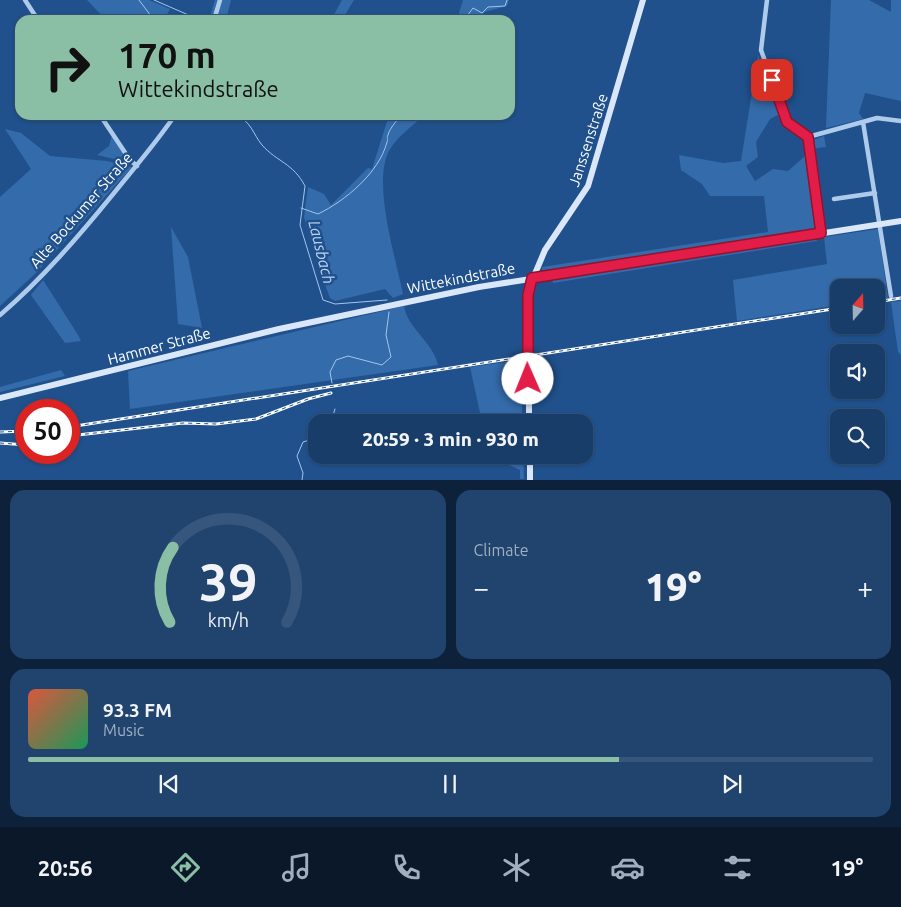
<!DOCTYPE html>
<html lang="en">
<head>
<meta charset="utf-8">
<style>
  :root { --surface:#183d69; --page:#21446f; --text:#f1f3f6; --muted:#9faec0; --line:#36567d; --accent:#8abfa5 }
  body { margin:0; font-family:Ubuntu,sans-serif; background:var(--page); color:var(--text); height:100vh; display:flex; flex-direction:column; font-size:19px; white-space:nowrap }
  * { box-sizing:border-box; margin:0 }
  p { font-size:16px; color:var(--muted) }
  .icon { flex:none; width:28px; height:28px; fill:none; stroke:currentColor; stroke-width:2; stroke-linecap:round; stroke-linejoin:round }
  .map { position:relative; height:480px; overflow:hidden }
  .details { display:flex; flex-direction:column; gap:10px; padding:10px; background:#0d223a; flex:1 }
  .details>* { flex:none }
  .guide { position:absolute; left:15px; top:15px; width:500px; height:105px; border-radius:15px; box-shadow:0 1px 4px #0004,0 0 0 1px var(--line); background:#8abfa5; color:#111; overflow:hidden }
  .needle { width:32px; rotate:20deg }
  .tools { position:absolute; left:830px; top:279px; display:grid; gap:10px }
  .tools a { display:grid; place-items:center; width:55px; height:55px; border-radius:10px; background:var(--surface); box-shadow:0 1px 4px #0004,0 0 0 1px var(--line); font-size:25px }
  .speed { position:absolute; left:15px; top:399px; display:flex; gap:10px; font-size:25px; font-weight:700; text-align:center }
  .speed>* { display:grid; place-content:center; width:65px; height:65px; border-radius:50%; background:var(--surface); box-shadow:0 1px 4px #0004,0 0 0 1px var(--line); line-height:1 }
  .speed .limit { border:8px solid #d22; background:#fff; color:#111 }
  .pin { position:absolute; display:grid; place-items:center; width:42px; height:42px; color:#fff; margin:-21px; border-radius:10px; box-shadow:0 2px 8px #0006 }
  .me { position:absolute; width:55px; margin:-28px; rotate:359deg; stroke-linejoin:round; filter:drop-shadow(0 0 4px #0008) }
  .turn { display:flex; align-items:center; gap:18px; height:105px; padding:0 20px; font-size:22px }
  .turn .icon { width:65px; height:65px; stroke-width:2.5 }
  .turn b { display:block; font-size:35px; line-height:42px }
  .big { font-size:38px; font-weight:800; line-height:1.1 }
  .details .widget { flex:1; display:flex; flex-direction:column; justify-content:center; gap:8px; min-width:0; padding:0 18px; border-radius:15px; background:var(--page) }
  .details .dial { align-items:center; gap:0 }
  .dial svg { height:130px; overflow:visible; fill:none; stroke:var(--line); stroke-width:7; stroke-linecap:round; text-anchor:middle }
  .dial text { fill:var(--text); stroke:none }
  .song { display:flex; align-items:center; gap:15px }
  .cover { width:60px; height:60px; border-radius:8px; background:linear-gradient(135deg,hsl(10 70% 55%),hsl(150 70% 35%)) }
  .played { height:5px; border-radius:2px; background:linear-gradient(90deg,var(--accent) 70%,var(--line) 70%) }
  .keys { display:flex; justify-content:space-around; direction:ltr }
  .heat { display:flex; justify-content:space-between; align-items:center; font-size:28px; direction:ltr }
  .details .tiles { flex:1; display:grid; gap:10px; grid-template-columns:1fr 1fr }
  .widget:last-child { grid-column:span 2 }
  .trip { position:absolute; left:308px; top:414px; width:285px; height:50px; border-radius:15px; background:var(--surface); box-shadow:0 1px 4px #0004,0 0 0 1px var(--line); font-weight:800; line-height:50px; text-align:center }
  .dock { display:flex; height:80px; justify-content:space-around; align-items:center; background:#0a182a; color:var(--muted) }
  .dock .icon { width:35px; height:35px }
  .dock .active { color:var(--accent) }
  .dock b { font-size:22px; color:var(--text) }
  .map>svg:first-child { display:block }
  .green { fill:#346baa }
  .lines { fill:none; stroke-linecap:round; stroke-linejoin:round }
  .stream { stroke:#a1c6ed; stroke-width:1 }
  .street { stroke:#aecbec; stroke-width:4.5 }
  .secondary { stroke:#d9e7f9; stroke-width:6 }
  .rail-casing { stroke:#fff; stroke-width:3 }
  .rail { stroke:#20518c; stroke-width:1; stroke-dasharray:4; stroke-linecap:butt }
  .route-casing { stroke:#92132f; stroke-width:12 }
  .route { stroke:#e11d48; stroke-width:9 }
  .labels { text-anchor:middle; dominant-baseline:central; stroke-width:5; stroke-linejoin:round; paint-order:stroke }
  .street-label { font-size:15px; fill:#fff; stroke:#20518c }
  .water-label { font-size:16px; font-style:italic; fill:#bad5f3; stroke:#20518c }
</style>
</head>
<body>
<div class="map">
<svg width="901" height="480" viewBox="0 0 901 480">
  <rect width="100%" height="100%" fill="#20518c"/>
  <!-- green -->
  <path class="green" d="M87 0H149L170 9 164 20H106Z
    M215 0H231L226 20H209Z
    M342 0H354L342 20H331Z
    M463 0H509L507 6 485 12 478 20H457Z
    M831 0H869L891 12V0H901V101L865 93 859 113 863 119 826 128Z
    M758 55 780 114 770 119 756 142 758 157 746 166 755 181 773 169 788 171 805 156 815 230 564 268 542 270V267L768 232 764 196H710L702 184 681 170 679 155 723 163 741 161Z
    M389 115H424C413 126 396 137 389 151 372 183 396 259 403 294L393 298 385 289 335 301 330 298 317 263 304 217 308 187 324 194 331 205 368 168 372 169Z
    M5 129 21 133 50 156 107 161 132 167 37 272 0 306V197L31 169Z
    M112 135 131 163 97 155 109 146Z
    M824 136 826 147 810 149V141Z
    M171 227 188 257 202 328 178 324Z
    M878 229 888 298 876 299V288H839V305L737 321 733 280 827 264 824 237Z
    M816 238 817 241 553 283 552 280Z
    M43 280 78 335 81 341 65 343 31 295Z
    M901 301V355L898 352 891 302Z
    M404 306C408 329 433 342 438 365L130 409 128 371Z
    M522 360V422H482L470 367Z
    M61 370 65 376 0 392V387Z
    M488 455H523L524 479H520V470Z"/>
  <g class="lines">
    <!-- stream -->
    <path class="stream" d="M139 0 154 20
      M154 0 200 20
      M470 20 467 16 473 8 482 13 488 7 505 6 507 0
      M236 115C251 121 253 134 262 145 277 162 293 163 305 186L300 225 323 300 335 304 387 300
      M301 208 318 214C345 201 379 173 387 142 389 137 386 140 388 135 390 127 397 122 400 115
      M332 383 330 372 336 360 348 356 382 365 391 357 386 335 389 312
      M331 422 335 409
      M302 480 303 473 297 456 303 442 316 438"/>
    <!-- street -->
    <path class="street" d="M25 0 38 20
      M767 0 761 50 787 122 808 137
      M214 20 220 0
      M100 115 130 160 137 166
      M863 122 891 296
      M808 137 821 233
      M808 137 877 118 901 121
      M834 199 875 193
      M0 315C42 279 79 236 114 193 135 167 156 143 175 115"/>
    <!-- secondary -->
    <path class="secondary" d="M0 398 279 329 479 287 901 221
      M529 422V288L545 250 588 186 643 0
      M530 455V480"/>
    <defs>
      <path id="rail" d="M876 302 901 298
        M69 427 839 308
        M0 432 26 431
        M69 436 183 423 216 424 256 419 308 399 331 393
        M0 443 26 445"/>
    </defs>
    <!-- rail casing -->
    <use href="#rail" class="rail-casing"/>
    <!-- rail -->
    <use href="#rail" class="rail"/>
  </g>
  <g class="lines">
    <defs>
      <path id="route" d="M528 379V295L532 278 821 233 808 137 787 122 772 80"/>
    </defs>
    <!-- route casing -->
    <use href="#route" class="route-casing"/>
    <!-- route -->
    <use href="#route" class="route"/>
  </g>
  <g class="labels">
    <!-- street labels -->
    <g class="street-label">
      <text transform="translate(588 140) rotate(-72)">Janssenstraße</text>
      <text transform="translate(81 210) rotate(-49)">Alte Bockumer Straße</text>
      <text transform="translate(461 278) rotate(-11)">Wittekindstraße</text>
      <text transform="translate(159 346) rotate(-15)">Hammer Straße</text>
    </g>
    <!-- water labels -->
    <g class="water-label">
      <text transform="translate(322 252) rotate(76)">Lausbach</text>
    </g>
  </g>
</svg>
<div class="tools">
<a><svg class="needle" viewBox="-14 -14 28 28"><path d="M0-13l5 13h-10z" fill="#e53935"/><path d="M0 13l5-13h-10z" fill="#9faec0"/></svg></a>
<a><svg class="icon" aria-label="sound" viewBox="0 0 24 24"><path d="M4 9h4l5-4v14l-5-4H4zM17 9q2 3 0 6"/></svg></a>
<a><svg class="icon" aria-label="search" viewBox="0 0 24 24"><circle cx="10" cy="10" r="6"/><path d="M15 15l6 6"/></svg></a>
</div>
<div class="speed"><div class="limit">50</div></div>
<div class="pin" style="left:772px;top:80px;background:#d93025"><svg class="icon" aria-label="arrive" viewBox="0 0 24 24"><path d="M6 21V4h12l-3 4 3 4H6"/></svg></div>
<svg class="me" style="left:528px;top:379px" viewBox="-20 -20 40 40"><circle r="19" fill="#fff"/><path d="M0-13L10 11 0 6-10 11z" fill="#e11d48"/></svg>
<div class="trip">20:59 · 3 min · 930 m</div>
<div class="guide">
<div class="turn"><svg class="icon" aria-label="right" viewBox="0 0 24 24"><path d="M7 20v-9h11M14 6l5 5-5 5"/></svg><div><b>170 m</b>Wittekindstraße</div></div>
</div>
</div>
<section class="details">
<div class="tiles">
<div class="widget dial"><svg viewBox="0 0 100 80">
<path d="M14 69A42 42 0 1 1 86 69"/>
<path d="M14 69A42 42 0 0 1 16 23" stroke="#8abfa5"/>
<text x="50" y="56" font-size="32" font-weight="700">39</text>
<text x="50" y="72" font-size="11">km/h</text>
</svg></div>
<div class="widget"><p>Climate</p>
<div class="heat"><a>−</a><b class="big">19°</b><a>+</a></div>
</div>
<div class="widget">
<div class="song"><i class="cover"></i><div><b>93.3 FM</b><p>Music</p></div></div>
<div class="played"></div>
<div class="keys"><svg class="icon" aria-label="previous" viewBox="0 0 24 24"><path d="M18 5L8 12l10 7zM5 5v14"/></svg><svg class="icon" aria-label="pause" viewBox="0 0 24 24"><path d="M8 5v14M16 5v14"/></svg><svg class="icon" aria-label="next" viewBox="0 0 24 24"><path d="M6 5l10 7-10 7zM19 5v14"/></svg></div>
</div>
</div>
</section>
<nav class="dock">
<b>20:56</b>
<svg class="icon active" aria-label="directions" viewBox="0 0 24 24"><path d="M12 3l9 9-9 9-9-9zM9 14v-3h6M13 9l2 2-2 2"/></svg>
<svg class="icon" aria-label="music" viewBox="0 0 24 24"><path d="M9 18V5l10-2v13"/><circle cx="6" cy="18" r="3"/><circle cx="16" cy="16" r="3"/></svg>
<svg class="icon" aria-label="phone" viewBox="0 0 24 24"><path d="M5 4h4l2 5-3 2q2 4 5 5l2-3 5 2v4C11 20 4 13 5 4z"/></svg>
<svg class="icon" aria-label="climate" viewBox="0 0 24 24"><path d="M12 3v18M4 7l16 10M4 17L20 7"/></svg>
<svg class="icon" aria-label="car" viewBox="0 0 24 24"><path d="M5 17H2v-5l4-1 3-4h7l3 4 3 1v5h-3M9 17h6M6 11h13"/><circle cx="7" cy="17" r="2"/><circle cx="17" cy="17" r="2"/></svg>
<svg class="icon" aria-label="filters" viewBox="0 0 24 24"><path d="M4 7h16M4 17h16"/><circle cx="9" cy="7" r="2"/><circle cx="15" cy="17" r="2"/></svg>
<b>19°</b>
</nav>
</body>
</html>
